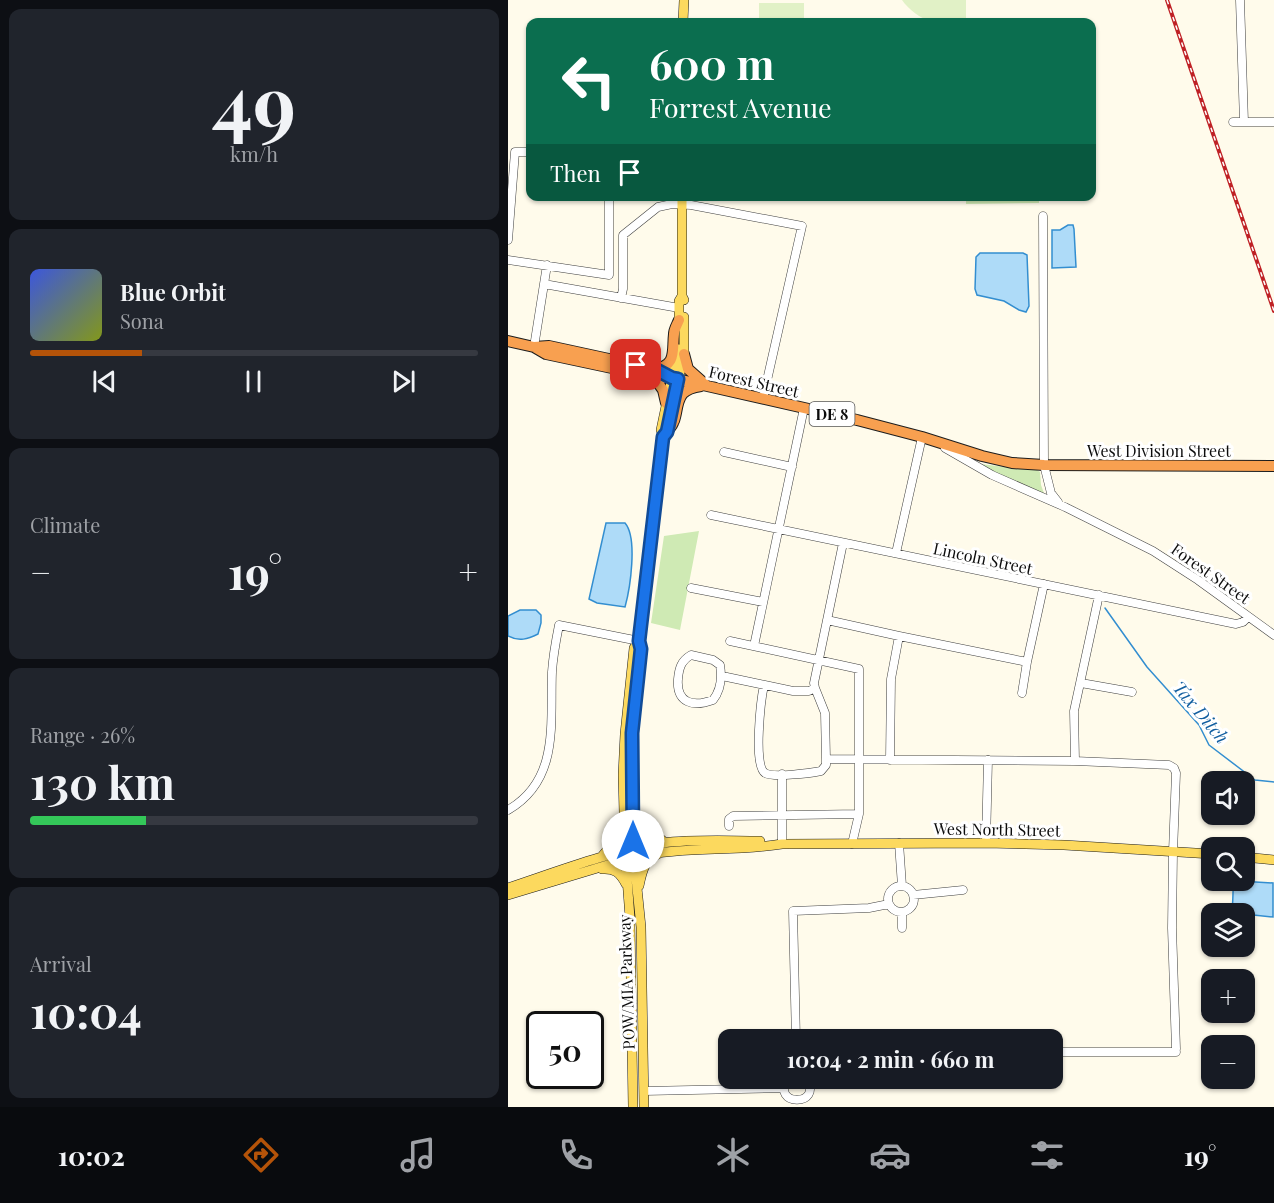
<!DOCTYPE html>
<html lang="en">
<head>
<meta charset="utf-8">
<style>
  :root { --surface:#171b24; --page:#20242c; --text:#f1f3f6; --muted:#9ea1a6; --line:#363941; --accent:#b45309 }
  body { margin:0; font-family:"Playfair Display",serif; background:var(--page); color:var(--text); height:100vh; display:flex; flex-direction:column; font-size:22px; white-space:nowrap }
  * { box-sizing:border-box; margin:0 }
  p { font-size:20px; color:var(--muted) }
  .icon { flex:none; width:33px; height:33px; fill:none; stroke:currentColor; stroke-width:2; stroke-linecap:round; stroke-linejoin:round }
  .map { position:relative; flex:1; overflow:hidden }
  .side { display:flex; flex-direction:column; gap:9px; padding:9px; background:#0d0f14; width:508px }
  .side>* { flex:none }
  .hud { position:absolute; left:18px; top:18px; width:570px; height:183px; border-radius:12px; box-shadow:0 2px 4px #0004; background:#0b6e4f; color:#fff; overflow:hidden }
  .buttons { position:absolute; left:693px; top:771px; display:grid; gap:12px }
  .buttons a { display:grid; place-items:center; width:54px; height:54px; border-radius:12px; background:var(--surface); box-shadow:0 2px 4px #0004; font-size:30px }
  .speed { position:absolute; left:18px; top:1011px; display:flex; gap:12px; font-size:30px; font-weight:700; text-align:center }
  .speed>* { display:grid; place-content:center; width:78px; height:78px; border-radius:50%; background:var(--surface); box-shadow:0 2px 4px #0004; line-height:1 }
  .speed .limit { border:3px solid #111; border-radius:9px; background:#fff; color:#111 }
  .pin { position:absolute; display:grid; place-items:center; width:51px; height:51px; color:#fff; margin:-26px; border-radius:12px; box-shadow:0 3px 9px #0006 }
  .me { position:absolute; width:66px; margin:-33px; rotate:0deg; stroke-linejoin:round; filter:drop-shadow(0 0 4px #0008) }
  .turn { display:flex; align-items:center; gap:21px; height:126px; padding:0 24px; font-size:27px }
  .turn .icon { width:78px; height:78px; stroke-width:2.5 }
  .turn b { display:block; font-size:42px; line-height:51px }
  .then { display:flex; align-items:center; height:57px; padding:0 24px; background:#0003; gap:12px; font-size:22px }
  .big { font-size:45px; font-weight:700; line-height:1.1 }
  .side .tile { flex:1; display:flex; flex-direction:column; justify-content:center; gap:9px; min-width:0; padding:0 21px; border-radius:12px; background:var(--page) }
  .side .dial { align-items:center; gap:0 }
  .dial b { font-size:78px; line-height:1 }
  .song { display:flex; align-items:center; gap:18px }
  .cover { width:72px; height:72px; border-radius:9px; background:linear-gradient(135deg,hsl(230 70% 55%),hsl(70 70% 35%)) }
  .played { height:6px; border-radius:3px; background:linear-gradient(90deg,var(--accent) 25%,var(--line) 25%) }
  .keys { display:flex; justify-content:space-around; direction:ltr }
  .heat { display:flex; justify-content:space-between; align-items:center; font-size:33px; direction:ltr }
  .charge { height:9px; border-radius:4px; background:linear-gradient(90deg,#34c759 26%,var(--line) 0) }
  .trip { position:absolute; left:210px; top:1029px; width:345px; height:60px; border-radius:12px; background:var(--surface); box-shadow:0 2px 4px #0004; font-weight:700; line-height:60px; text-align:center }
  .tabs { display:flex; height:96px; justify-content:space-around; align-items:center; background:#090b0e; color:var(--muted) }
  .tabs .icon { width:42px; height:42px }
  .tabs .active { color:var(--accent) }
  .tabs b { font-size:27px; color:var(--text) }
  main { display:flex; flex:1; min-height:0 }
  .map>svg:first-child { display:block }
  .green { fill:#cfeab4 }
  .pitch { fill:#e1f1c6 }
  .water { fill:#aedbf8; stroke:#338ed0; stroke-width:1.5 }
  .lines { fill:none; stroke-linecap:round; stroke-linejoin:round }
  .stream { stroke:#338ed0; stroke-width:1.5 }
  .minor-casing { stroke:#3f3f3f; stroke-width:9 }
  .major-casing { stroke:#1d1d1d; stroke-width:10 }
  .highway-casing { stroke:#1d1d1d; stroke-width:12 }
  .minor { stroke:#fff; stroke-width:8 }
  .major { stroke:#fcd95e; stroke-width:9 }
  .highway { stroke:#f8a050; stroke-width:10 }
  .rail-casing { stroke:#bf2125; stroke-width:4 }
  .rail { stroke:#fff; stroke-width:1.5; stroke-dasharray:4.5; stroke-linecap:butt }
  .route-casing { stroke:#114b97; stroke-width:15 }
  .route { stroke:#1a73e8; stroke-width:10 }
  .labels { text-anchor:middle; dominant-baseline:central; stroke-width:6; stroke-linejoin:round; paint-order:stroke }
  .shield { fill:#fff; stroke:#555; stroke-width:1.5 }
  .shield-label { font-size:15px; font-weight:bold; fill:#0c0c0c }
  .street-label { font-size:16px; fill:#0c0c0c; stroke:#fff }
  .water-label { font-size:18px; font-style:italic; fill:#135fa0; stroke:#fff }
</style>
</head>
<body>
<main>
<section class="side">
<div class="tile dial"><b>49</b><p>km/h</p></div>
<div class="tile">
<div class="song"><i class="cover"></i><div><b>Blue Orbit</b><p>Sona</p></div></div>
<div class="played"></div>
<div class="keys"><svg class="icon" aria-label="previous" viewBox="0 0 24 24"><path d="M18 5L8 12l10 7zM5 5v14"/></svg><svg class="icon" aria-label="pause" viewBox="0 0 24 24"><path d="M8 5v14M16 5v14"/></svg><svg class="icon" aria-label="next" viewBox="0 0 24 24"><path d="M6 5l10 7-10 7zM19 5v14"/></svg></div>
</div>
<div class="tile"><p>Climate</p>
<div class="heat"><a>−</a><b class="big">19°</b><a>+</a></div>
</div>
<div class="tile"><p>Range · 26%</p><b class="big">130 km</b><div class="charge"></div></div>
<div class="tile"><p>Arrival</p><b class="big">10:04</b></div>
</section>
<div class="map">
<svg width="766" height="1107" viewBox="0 0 766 1107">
  <rect width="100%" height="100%" fill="#fffbeb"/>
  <!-- green -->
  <path class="green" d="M458 197H531V203L458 204Z
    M473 464 497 467 529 470 532 472 533 485 537 496 473 466Z
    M191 531 172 630 143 623 156 536Z"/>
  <!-- pitch -->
  <path class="pitch" d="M394 0H458V22H424C412 18 401 10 394 0Z
    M251 3H296V22H251Z"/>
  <!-- water -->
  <path class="water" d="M560 225H565L566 229 568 267 544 268V230H552Z
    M472 253H515L519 255 521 306 518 312 511 310 496 301 469 295 467 289 468 257Z
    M98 523H117C130 538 122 589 117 607L89 603 81 599Z
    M12 610H28L33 615V623L30 634C20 639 11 642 0 636V616Z
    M731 881 765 883V917L736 914 723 913C726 904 724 892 726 882Z"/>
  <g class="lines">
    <!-- stream -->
    <path class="stream" d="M597 608 639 667 691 725 701 745 747 780 766 782"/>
    <defs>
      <path id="minor" d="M732 0 736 122
        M725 122H766
        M535 216 536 465 543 493 550 502
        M0 240 7 152H22
        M0 260 101 275V196
        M36 284 171 308
        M113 298 115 289V235L150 207 164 204 183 205 294 226 255 398
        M26 347 39 265
        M437 448 484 475 557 507 645 551 690 580 766 635
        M216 452 284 467
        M203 515 728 624 735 622 740 617
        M388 553 414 437
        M183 588 255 602
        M319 620 391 636 519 662
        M222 641 351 669V814L344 844
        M246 646 296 408
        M183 655 205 660 212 665C214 677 213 690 205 700 186 707 168 704 170 679 171 668 173 661 183 655Z
        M214 676 285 691H301L307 688
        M573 683 624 692
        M256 685C253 699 245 766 257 773 265 778 303 773 313 771L318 765V759L317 713 307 688 306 683 335 543
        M514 693 519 662 536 584
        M318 759 567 761 661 765 666 768 668 773 665 852 664 928 668 1049
        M382 760 383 679 391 636
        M567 761 566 711 591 595
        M0 810C52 780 42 723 44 672 45 656 48 640 51 625L131 641
        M221 826V819L225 816 351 814
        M391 843 394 886
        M478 843 480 760
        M274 844V774
        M380 899a13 13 0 1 1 26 0a13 13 0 1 1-26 0Z
        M405 895 455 890
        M394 928V912
        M288 1040 285 911 361 908 381 904
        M544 1052H668
        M280 1078C261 1107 317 1107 298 1078
        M136 1091 276 1088"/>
      <path id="major" d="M175 22 176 0
        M174 196V296L176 300
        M171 326V301L174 296
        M164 409 176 354V317
        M126 821C131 835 140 839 154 840
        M95 855 108 840 114 824
        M736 857 766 860
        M94 869C107 868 112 873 118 884
        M131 886C134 872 136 860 150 854
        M0 888C51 871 102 851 155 843 187 839 220 841 252 841
        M0 895 126 857C174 846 225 852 274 844L478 843 556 845 704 854
        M125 1107 122 918 117 851 115 775 117 734 126 648 131 641
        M136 1107 133 927 125 849 124 755V733L133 649 131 641 155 437 153 430 170 349"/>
      <path id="highway" d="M0 341 26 347 38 354 146 377 161 378
        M26 347 41 346 147 369 164 378 349 420 414 437 474 456 504 463 536 465 766 466
        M176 354 180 369 198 385
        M147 369C169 365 164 352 166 334 166 329 169 325 171 320
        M146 377 155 390 158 403
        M159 432C161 429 164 426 165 423 167 420 167 417 168 413 171 395 174 389 193 386"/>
    </defs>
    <!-- minor casing -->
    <use href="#minor" class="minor-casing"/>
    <!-- major casing -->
    <use href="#major" class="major-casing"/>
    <!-- highway casing -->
    <use href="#highway" class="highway-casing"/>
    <!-- minor -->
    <use href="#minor" class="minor"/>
    <!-- major -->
    <use href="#major" class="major"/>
    <!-- highway -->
    <use href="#highway" class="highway"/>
    <defs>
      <path id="rail" d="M659 0 766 311"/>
    </defs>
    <!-- rail casing -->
    <use href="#rail" class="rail-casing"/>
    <!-- rail -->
    <use href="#rail" class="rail"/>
  </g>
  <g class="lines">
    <defs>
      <path id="route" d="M125 841 124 733 133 649 131 641 155 437 159 432 170 379 164 378 147 369 128 365"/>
    </defs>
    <!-- route casing -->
    <use href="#route" class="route-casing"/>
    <!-- route -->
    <use href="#route" class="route"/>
  </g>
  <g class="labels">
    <!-- shield labels -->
    <rect class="shield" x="301.5" y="402" width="45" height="24" rx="4.5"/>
    <g class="shield-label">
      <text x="324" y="414">DE 8</text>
    </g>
    <!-- street labels -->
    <g class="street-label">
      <text transform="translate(246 381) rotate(13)">Forest Street</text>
      <text x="651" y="450">West Division Street</text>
      <text transform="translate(475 558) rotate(12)">Lincoln Street</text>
      <text transform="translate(703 573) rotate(35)">Forest Street</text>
      <text transform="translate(489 829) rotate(1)">West North Street</text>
      <text transform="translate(118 982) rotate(-92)">POW/MIA Parkway</text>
    </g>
    <!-- water labels -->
    <g class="water-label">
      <text transform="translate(693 712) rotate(50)">Tax Ditch</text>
    </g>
  </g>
</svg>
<div class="buttons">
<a><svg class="icon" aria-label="sound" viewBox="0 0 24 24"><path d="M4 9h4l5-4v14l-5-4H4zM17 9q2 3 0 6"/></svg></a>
<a><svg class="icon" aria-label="search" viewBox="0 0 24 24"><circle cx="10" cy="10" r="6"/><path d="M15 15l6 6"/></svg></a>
<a><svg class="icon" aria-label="layers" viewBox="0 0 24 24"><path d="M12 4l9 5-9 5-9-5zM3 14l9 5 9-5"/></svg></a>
<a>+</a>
<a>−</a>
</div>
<div class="speed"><div class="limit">50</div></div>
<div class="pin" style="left:128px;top:365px;background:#d93025"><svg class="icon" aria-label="arrive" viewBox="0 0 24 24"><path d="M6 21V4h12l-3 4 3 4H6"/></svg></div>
<svg class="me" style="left:125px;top:841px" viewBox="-20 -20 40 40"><circle r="19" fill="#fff"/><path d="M0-13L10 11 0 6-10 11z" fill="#1a73e8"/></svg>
<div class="trip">10:04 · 2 min · 660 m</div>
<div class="hud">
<div class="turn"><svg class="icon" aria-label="left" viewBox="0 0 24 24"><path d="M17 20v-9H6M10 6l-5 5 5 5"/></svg><div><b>600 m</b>Forrest Avenue</div></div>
<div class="then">Then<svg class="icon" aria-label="arrive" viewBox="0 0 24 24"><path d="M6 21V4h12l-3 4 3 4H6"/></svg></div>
</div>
</div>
</main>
<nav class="tabs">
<b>10:02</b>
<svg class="icon active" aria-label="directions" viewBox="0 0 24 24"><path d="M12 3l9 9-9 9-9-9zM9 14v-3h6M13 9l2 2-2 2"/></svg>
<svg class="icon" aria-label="music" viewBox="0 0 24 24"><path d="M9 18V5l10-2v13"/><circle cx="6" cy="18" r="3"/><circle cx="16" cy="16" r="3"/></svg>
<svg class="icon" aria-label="phone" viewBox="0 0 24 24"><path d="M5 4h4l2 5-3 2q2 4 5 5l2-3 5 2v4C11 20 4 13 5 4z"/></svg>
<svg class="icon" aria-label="climate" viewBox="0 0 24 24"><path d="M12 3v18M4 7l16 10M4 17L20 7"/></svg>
<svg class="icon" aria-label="car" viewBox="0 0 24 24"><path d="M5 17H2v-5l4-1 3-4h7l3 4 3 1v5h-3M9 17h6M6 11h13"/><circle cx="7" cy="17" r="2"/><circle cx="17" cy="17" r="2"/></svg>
<svg class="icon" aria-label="filters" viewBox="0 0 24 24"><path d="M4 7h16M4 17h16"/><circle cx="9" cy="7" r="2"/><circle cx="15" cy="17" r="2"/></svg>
<b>19°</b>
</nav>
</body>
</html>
